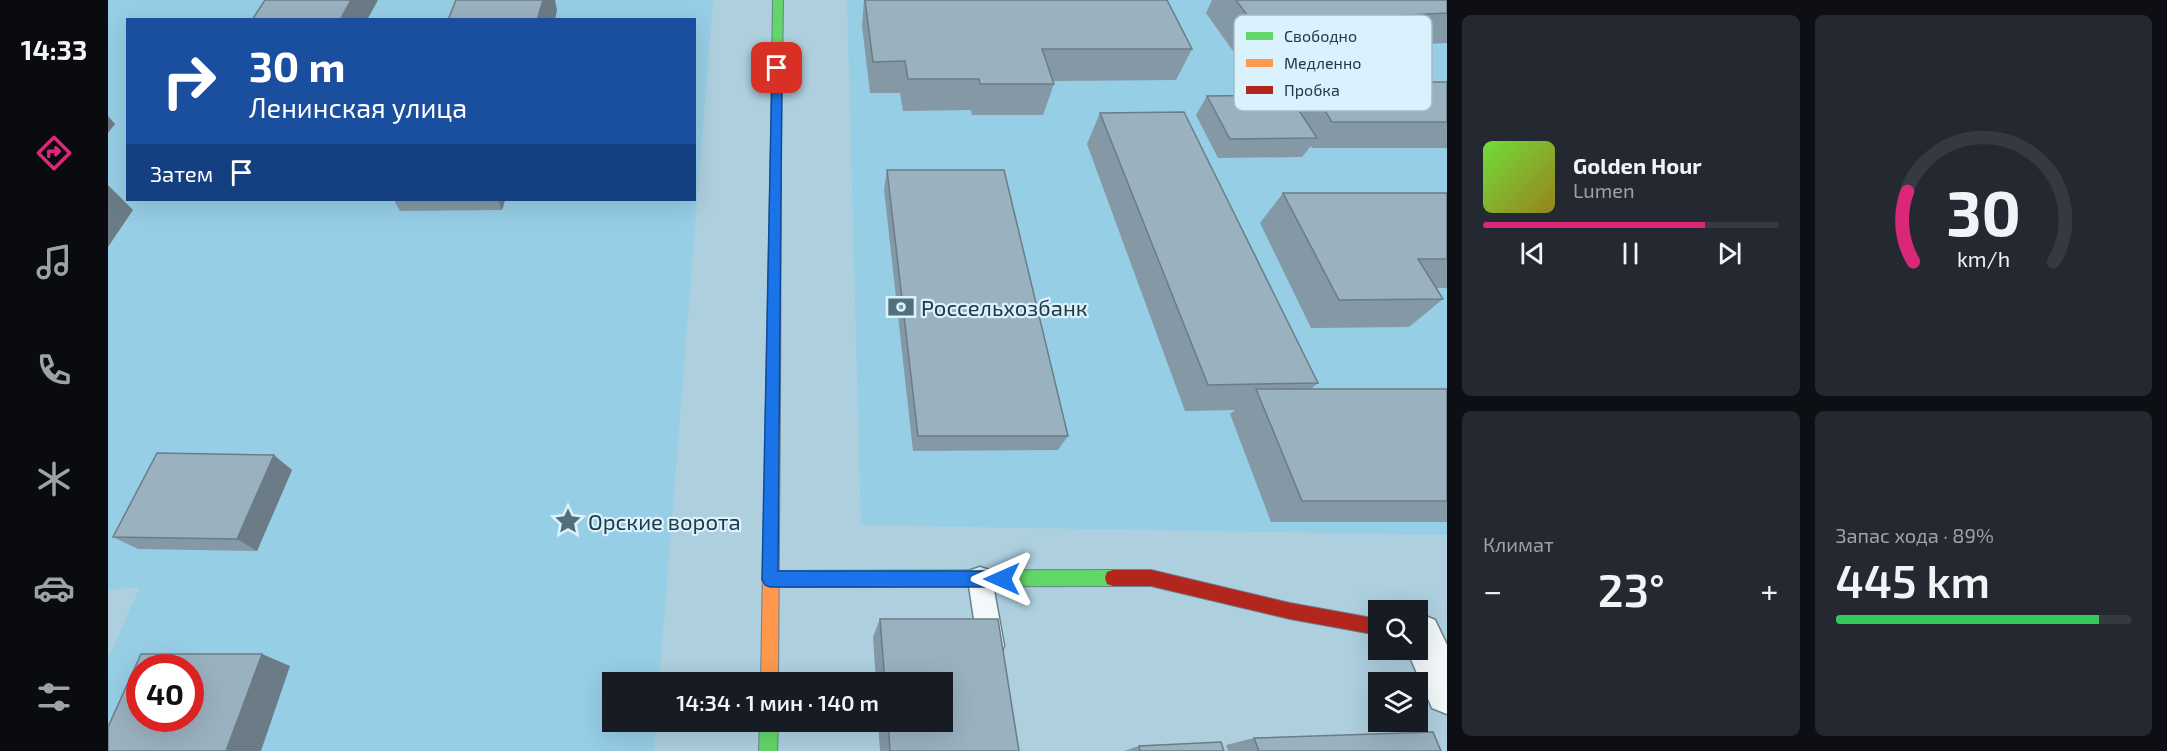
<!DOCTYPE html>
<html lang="ru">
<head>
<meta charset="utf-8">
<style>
  :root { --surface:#171b24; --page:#242831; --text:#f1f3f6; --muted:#9ea1a6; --line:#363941; --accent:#db2777 }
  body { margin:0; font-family:"Exo 2",sans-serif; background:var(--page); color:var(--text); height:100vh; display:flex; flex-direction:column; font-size:22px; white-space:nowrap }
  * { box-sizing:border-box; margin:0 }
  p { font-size:20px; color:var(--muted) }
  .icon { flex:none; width:33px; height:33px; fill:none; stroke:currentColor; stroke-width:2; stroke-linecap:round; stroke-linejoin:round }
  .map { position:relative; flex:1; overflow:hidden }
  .drawer { display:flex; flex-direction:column; gap:15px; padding:15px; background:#0d0f14; width:720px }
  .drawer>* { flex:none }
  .banner { position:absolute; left:18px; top:18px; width:570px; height:183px; border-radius:0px; box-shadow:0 6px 24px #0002; background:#1a4fa0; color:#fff; overflow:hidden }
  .controls { position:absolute; left:1260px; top:600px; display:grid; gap:12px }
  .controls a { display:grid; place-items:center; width:60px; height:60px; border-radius:0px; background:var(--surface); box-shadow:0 6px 24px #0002; font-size:30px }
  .speed { position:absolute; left:18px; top:654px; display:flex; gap:12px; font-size:30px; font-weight:700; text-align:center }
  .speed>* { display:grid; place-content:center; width:78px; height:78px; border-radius:50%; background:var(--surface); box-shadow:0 6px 24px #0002; line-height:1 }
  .speed .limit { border:9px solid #d22; background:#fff; color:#111 }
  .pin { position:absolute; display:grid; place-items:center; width:51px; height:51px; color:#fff; margin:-26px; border-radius:12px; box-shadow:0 3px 9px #0006 }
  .me { position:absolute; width:66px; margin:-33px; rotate:270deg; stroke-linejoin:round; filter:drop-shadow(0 0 4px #0008) }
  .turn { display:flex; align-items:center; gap:21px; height:126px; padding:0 24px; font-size:27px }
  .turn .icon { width:78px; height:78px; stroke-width:2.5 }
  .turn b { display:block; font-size:42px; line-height:51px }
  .then { display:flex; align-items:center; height:57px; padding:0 24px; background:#0003; gap:12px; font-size:22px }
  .big { font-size:45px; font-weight:600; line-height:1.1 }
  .drawer .tile { flex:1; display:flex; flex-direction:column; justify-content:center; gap:9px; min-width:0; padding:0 21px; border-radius:9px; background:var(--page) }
  .drawer .dial { align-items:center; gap:0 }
  .dial svg { height:156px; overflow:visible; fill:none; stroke:var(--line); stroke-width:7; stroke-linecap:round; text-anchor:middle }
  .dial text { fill:var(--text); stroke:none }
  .song { display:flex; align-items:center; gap:18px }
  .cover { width:72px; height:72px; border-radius:9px; background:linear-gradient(135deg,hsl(100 70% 55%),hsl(50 70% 35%)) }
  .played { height:6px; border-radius:3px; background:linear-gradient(90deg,var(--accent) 75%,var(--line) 75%) }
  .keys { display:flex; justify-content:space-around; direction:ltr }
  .heat { display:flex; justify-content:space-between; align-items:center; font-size:33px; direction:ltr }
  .charge { height:9px; border-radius:4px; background:linear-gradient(90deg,#34c759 89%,var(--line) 0) }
  .drawer .tiles { flex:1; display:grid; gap:15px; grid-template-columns:repeat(2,1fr) }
  .trip { position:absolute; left:494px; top:672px; width:351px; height:60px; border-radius:0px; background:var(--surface); box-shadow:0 6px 24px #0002; font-weight:600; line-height:60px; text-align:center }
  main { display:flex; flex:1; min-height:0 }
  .dock { display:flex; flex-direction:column; width:108px; justify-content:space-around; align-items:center; background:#090b0e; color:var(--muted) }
  .dock .icon { width:42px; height:42px }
  .dock .active { color:var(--accent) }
  .dock b { font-size:27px; color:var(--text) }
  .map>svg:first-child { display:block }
  .built { fill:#96cee6; fill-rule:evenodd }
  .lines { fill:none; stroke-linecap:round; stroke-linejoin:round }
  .lane-casing { stroke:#67848f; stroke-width:3 }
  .street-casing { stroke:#67848f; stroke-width:3 }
  .fast-casing { stroke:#67848f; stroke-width:2 }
  .slow-casing { stroke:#67848f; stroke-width:2 }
  .jam-casing { stroke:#67848f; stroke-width:2 }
  .lane { fill:#f3f8fa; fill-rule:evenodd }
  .street { fill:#f3f8fa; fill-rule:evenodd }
  .fast { fill:#63d668; fill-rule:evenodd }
  .slow { fill:#ff974d; fill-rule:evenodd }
  .jam { fill:#b3261e; fill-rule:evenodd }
  .wall { fill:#8498a5 }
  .shaded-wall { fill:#6c7c86 }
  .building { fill:#9ab1c0; stroke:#6c7c86; stroke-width:1.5; fill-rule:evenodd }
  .route { fill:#1a73e8; stroke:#114b97; stroke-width:1.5 }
  .labels { text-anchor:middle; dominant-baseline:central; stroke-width:4.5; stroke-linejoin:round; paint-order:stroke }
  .poi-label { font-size:22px; fill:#213b46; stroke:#d9f2fd; text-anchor:start }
  .key { fill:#d9f2fd; stroke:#a2bbc6; stroke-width:1.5 }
  .key-label { font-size:16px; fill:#213b46 }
</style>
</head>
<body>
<main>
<nav class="dock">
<b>14:33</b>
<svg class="icon active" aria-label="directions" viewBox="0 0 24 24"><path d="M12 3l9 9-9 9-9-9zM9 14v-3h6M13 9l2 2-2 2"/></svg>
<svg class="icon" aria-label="music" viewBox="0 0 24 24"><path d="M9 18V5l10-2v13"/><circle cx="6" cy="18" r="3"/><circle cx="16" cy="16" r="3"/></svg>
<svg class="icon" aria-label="phone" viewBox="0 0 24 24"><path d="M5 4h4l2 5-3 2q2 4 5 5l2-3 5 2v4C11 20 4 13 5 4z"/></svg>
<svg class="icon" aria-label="climate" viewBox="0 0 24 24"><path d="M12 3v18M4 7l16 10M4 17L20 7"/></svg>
<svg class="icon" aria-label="car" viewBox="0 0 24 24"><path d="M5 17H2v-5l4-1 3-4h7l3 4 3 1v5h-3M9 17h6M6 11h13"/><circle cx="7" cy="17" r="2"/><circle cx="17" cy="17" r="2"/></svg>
<svg class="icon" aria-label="filters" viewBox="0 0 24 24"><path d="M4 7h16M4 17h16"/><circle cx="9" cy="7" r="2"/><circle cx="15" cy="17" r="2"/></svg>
</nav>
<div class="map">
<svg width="1339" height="751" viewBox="0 0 1339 751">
  <rect width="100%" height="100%" fill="#adcfde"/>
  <!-- built -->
  <path class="built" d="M0 0H605L551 682H504V722H548L546 751H0V659L32 587 0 590ZM20 20H586V200H20ZM32 668H82V718H32Z
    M739 0H1339V535L753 525Z"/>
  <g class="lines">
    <defs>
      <path id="lane" d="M872 567 881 570 884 579 896 646 892 655 883 659 874 655 870 646 860 579 863 570Z"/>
      <path id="street" d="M1313 614 1327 620 1339 645V714L1324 708 1299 650H1310V615Z"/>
      <path id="fast" d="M665 0H675L673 142 668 146 663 142Z
        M1005 570 1011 572 1013 578 1011 584 1005 586 662 587 656 585 654 579 656 573 662 571Z
        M652 722H670L669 751H651Z"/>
      <path id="slow" d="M665 393 670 395 672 399 670 682H653L658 399 660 395Z"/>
      <path id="jam" d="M668 138 673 142 672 399 670 403 665 405 660 403 658 399 663 142Z
        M1005 570H1043L1182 603 1270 619V635L1182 619 1043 586H1005L999 584 997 578 999 572Z"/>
    </defs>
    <!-- lane casing -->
    <use href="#lane" class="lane-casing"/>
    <!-- street casing -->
    <use href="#street" class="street-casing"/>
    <!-- fast casing -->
    <use href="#fast" class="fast-casing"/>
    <!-- slow casing -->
    <use href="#slow" class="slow-casing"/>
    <!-- jam casing -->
    <use href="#jam" class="jam-casing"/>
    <!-- lane -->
    <use href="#lane" class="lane"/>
    <!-- street -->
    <use href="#street" class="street"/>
    <!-- fast -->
    <use href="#fast" class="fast"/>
    <!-- slow -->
    <use href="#slow" class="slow"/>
    <!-- jam -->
    <use href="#jam" class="jam"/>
  </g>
  <!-- wall -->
  <path class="wall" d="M756 0H1059L1084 49 1068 80 945 81 946 84 935 115H864L863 110 795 111 792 93H762L754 26Z
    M1104 0H1339V43L1127 54 1098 13Z
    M1199 82H1339V148H1204L1203 146 1194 157 1110 158 1088 115 1099 96 1186 102Z
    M992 113 1210 383 1203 389H1339V522H1163L1122 414 1127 410 1077 411 979 144Z
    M779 170 960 436 950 450 805 451 776 189Z
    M1175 193H1339V288H1328L1335 299 1301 327 1203 328 1152 223Z
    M286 200H397L394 210 292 211Z
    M184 470 149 551 30 549 5 537Z
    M772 619 911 751H772L770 722H834V682H768L765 637Z
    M1146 738 1333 751H1120L1118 745Z
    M1031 746 1116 751H1016Z"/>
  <!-- shaded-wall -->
  <path class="shaded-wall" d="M243 0H270L259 20H232Z
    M435 0H447L449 10 447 20H429Z
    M0 116 7 124 0 133Z
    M0 185 25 210 0 247Z
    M390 200H397L394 210Z
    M166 455 184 470 149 551 129 539Z
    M154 654 182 666 153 751H118Z"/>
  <!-- building -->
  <path class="building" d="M157 0H243L232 20H144Z
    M348 0H435L429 20H340Z
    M757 0H1059L1084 49H934L946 84H872L871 79H800L797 61 765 62Z
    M1128 0H1339V13L1145 23Z
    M1199 82H1339V122H1224Z
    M1181 95 1209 138 1122 139 1099 96Z
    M1076 112 1210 383 1100 385 992 113Z
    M779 170H896L960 436H810Z
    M1175 193H1339V259H1310L1335 299 1231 300Z
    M1148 389H1339V501H1194Z
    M49 453 166 455 129 539 5 537Z
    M772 619H890L911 751H782L780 722H834V682H777Z
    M33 654H154L118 751H0V727ZM32 668H82V718H32Z
    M1325 732 1333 751H1151L1146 738Z
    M1113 742 1116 751H1032L1031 746Z"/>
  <!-- route -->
  <path class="route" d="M669 65 674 68 670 571H894L899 573 902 579 899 584 894 587H662L657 585 654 579 664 68Z"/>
  <!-- icons -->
  <defs>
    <symbol id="bank-bare" viewBox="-9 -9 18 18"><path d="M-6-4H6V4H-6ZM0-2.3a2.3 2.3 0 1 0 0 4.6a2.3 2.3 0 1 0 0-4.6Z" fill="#526f7b" stroke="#d9f2fd" stroke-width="2.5" paint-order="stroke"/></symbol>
    <symbol id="sight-bare" viewBox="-9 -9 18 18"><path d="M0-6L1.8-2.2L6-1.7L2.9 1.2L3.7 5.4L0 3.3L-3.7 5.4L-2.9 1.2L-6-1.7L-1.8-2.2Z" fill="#526f7b" stroke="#d9f2fd" stroke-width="2.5" paint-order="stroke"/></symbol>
  </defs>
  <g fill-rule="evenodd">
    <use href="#bank-bare" x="774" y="288" width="38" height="38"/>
    <use href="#sight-bare" x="441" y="502" width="38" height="38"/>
  </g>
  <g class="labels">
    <!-- poi labels -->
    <g class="poi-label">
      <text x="813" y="307">Россельхозбанк</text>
      <text x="480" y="521">Орские ворота</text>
    </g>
  </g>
  <!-- legend -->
  <rect x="1126" y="15" width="198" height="96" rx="9" class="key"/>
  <rect x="1138" y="32" width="27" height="8" fill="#63d668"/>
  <rect x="1138" y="59" width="27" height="8" fill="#ff974d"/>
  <rect x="1138" y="86" width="27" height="8" fill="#b3261e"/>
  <g class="key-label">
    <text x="1176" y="42">Свободно</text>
    <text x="1176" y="69">Медленно</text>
    <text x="1176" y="96">Пробка</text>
  </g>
</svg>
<div class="controls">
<a><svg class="icon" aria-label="search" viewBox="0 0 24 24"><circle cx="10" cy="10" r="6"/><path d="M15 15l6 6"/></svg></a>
<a><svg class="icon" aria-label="layers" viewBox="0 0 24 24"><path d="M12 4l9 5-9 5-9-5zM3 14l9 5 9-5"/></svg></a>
</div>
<div class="speed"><div class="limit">40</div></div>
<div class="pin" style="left:669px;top:68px;background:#d93025"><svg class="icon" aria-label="arrive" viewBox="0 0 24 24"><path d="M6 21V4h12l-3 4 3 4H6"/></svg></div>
<svg class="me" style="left:894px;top:579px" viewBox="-20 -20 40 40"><path d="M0-17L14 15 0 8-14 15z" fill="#1a73e8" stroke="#fff" stroke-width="4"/></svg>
<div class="trip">14:34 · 1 мин · 140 m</div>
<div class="banner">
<div class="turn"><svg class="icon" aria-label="right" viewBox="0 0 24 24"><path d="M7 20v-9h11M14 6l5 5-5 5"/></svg><div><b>30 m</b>Ленинская улица</div></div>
<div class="then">Затем<svg class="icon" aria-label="arrive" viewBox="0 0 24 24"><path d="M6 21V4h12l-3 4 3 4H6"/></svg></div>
</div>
</div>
<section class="drawer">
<div class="tiles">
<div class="tile">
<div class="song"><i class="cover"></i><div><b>Golden Hour</b><p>Lumen</p></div></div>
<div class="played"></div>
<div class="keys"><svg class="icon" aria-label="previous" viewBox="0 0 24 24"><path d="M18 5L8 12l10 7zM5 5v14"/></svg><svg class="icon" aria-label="pause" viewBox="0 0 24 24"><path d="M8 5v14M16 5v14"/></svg><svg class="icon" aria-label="next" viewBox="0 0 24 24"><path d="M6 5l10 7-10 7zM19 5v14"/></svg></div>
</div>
<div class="tile dial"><svg viewBox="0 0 100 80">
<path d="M14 69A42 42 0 1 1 86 69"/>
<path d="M14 69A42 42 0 0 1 11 33" stroke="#db2777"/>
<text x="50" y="56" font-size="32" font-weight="700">30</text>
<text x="50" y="72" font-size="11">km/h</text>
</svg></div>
<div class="tile"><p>Климат</p>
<div class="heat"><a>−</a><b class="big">23°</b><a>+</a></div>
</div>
<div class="tile"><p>Запас хода · 89%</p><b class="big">445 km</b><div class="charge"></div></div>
</div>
</section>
</main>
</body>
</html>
